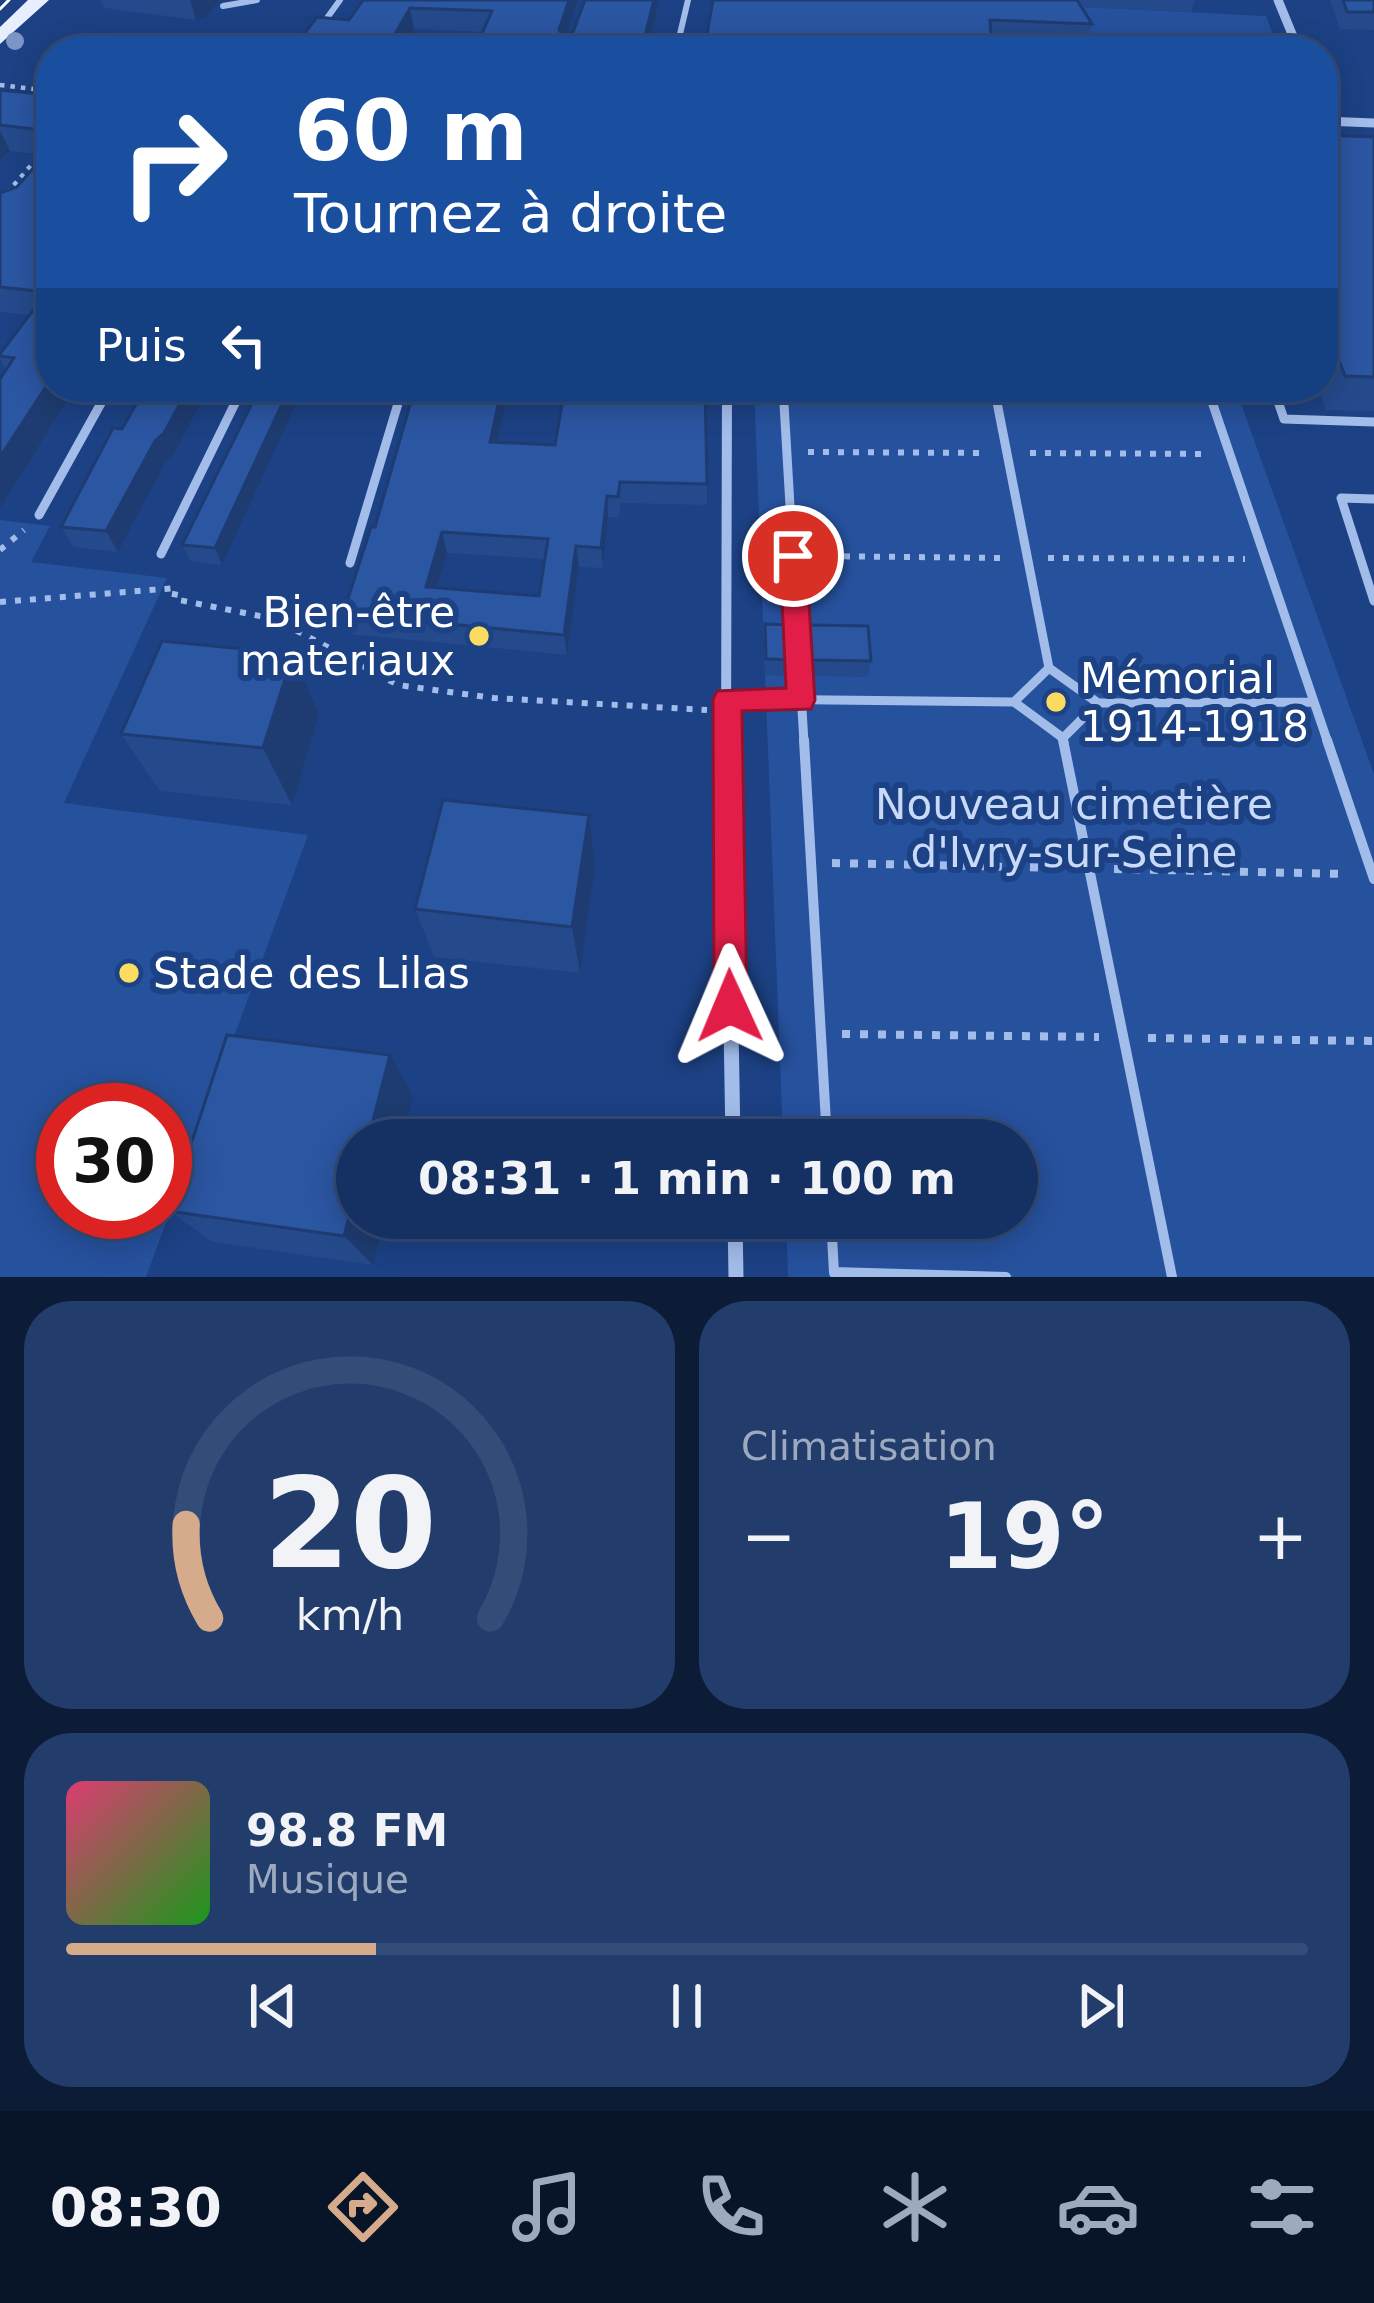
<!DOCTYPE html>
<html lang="fr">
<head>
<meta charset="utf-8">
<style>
  :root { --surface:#153163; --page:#223d6c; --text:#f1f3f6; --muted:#9da9be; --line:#344c78; --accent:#d6ab8b }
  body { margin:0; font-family:"DejaVu Sans",sans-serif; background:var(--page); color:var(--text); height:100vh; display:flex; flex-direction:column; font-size:45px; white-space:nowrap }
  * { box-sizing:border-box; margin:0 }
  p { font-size:39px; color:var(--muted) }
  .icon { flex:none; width:66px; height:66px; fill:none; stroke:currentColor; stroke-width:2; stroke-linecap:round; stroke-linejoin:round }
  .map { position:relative; height:1277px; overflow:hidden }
  .drawer { display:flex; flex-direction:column; gap:24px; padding:24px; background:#0c1b36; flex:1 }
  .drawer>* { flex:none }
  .guide { position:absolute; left:36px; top:36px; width:1302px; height:366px; border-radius:48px; box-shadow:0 6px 30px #0003,0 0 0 3px var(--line); background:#1a4fa0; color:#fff; overflow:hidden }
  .speed { position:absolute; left:36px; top:1083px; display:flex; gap:24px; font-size:60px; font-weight:700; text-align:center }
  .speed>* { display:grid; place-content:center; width:156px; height:156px; border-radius:50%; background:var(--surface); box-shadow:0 6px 30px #0003,0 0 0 3px var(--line); line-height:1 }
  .speed .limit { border:18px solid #d22; background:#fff; color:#111 }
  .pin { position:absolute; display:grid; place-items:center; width:102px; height:102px; color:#fff; margin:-51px; border:6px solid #fff; border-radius:50%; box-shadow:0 3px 12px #0007 }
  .me { position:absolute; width:132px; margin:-66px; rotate:359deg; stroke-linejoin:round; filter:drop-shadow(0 0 9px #0008) }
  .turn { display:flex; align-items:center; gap:42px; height:252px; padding:0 60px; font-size:54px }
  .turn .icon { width:156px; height:156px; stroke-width:2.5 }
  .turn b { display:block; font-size:84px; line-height:102px }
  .then { display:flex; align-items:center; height:114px; padding:0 60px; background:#0003; gap:24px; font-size:45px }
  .big { font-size:90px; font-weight:600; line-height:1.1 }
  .drawer .tile { flex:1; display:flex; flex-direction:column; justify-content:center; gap:18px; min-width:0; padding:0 42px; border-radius:48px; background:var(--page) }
  .drawer .dial { align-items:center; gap:0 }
  .dial svg { height:312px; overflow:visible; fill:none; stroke:var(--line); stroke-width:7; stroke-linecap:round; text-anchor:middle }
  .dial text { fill:var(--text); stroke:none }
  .song { display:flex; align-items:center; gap:36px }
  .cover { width:144px; height:144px; border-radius:18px; background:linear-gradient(135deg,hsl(340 70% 55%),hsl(120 70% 35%)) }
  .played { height:12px; border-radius:6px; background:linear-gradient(90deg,var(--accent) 25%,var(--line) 25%) }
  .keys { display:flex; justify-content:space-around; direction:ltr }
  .heat { display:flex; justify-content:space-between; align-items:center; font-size:66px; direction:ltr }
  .drawer .tiles { flex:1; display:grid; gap:24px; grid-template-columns:1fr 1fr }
  .tile:last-child { grid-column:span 2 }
  .trip { position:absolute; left:336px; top:1119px; width:702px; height:120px; border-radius:60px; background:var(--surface); box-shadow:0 6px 30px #0003,0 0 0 3px var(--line); font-weight:600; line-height:120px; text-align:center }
  .menu { display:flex; height:192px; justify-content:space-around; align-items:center; background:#081428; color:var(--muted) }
  .menu .icon { width:84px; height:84px }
  .menu .current { color:var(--accent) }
  .menu b { font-size:54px; color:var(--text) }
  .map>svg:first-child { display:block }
  .green { fill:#26519d; fill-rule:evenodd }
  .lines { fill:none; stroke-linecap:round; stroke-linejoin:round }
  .path-far2 { stroke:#a3bdeb; stroke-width:4.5; stroke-dasharray:4.5 6; stroke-linecap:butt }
  .path-far1 { stroke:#a3bdeb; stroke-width:6; stroke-dasharray:6 9; stroke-linecap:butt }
  .path { stroke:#a3bdeb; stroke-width:8; stroke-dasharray:8 10; stroke-linecap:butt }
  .service-far2 { stroke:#a3bdeb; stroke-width:6 }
  .service-far1 { stroke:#a3bdeb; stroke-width:9 }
  .service { stroke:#a3bdeb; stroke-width:10 }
  .minor-far2 { stroke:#a3bdeb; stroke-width:9 }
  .minor-far1 { stroke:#a3bdeb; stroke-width:10 }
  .minor { stroke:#a3bdeb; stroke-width:15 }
  .primary { fill:#e7eefe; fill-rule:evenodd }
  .tram { stroke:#fff; stroke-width:3 }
  .tree { fill:#7b95c4 }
  .wall { fill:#254a8b; fill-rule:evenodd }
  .shaded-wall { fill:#1e3c71 }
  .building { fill:#2b56a2; stroke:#1e3c71; stroke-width:3; fill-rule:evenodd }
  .route { fill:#e11d48; stroke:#92132f; stroke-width:3 }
  .poi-dot { fill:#fbdc61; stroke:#1c4184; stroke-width:4.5 }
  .labels { text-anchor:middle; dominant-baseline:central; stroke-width:12; stroke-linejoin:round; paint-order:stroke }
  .poi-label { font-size:42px; fill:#fff; stroke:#1c4184; text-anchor:start }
  .park-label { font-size:42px; fill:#c8daf8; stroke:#1c4184 }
</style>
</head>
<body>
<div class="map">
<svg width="1374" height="1277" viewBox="0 0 1374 1277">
  <rect width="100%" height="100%" fill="#1c4184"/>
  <!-- green -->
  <path class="green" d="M1046 5 1266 16 1279 51H1016L1015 46H1046Z
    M754 387H1235L1374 774V1277H788L786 1218H1017V1140H783Z
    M0 520 50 526 31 562 167 578 64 803 308 835 146 1277H0ZM63 1110H165V1212H63Z"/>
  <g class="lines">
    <!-- path-far2 -->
    <path class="path-far2" d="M0 85 51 91
      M0 201 41 154"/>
    <!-- path-far1 -->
    <path class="path-far1" d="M808 452 987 453
      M1030 453 1209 454
      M0 550 24 530
      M814 556 1005 558
      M1048 558 1245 559
      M0 602 176 588 174 599 275 619 398 685 494 698 707 710"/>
    <!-- path -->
    <path class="path" d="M832 863 1065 868
      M1114 869 1347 874
      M842 1034 1099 1037
      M1148 1038 1374 1041"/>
    <!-- service-far2 -->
    <path class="service-far2" d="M223 6 257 0
      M322 25 340 0
      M676 51 688 0"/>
    <!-- service-far1 -->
    <path class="service-far1" d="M783 387 804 743
      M994 387 1049 668
      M1207 387 1328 743
      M1273 387 1284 419 1374 422
      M1374 499 1341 498 1374 601
      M39 515 110 387
      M161 554 243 387
      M350 563 403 387
      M1049 668 1098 703 1063 738 1014 702Z
      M727 699 1014 702
      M1098 703 1314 702
      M1063 738 1064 743"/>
    <!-- service -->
    <path class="service" d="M804 740 827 1140
      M1063 740 1172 1277
      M1327 740 1374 879
      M831 1218 834 1273
      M834 1272 1006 1277"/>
    <!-- minor-far2 -->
    <path class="minor-far2" d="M1278 0 1299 51
      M1323 121 1374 123"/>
    <!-- minor-far1 -->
    <path class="minor-far1" d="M726 743 727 387"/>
    <!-- minor -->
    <path class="minor" d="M726 740 733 1140
      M735 1218 736 1277"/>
    <!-- primary -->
    <path class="primary" d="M28 0H49L0 44V27Z"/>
    <!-- tram -->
    <path class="tram" d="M0 9 9 0"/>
  </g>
  <!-- trees -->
  <circle class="tree" cx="15" cy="41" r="9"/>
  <!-- wall -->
  <path class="wall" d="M101 0H220L206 17 196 20 104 8Z
    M363 0H578L566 36 659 0 647 51H474L483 32 414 29 402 51H291L349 20Z
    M713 0H1195L1191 12 1081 7 1092 24 1086 48 991 44Z
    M1330 0H1374V30L1340 29Z
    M0 90 51 95V387H76L0 508V379L6 370 0 359V354L29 315 0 312V193L17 187 44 155 10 151 0 161Z
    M1323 135 1374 137V411L1326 410 1318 387H1323Z
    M146 387H209L174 454 165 463 118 552 73 547 61 527Z
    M260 387H304L222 565 191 561 182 545Z
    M415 387H510L498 442 707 484V505L621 503 619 517H608L603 568 579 567 567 655 350 634 343 614 375 527ZM447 553 545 559 539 596 437 588Z
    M765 624 793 660 791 676 765 675Z
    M809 625 871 661 868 677 809 676 807 641Z
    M319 715 292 805 160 791 121 734Z
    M595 867 580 973 434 957 415 909Z
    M413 1096 403 1140H357V1218H384L373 1265 213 1242 169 1211Z"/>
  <!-- shaded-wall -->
  <path class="shaded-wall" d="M190 0H220L206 17 196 20Z
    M569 0H578L561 51 559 30Z
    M654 0H659L647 51H641Z
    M410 8 414 29 402 51H385Z
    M0 131 10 151 0 161Z
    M51 379V387H76L0 508V457Z
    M189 387H209L174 454 165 463 118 552 106 531 155 441Z
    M290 387H304L222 565 215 548Z
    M502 387H510L493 463 490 442Z
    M607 496 608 517 603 568 601 548Z
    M442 532 447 553 431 607 426 587Z
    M576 546 579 567 567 655 564 635Z
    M293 654 319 715 292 805 263 748Z
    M589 815 595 867 580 973 572 927Z
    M390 1055 413 1096 403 1140H368Z
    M357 1183V1218H384L373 1265 344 1236Z"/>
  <!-- building -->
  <path class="building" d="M363 0H569L559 30 565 37 573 32 585 0H654L641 51H474L492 11 410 8 385 51H291L317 17 349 20Z
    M713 0H1077L1092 24 990 20 992 51H704Z
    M1343 0H1374V12H1347Z
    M0 90 51 95V131L0 125Z
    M1323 135 1374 137V377L1345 376 1323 317Z
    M51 147V379L0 457V379L14 358 0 356V354L47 292 0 287V193L17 187Z
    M146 387H189L164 433 155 441 106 531 61 527 113 428 122 429Z
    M260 387H290L215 548 182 545Z
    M415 387H502L490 442 555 445 565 387H705L707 484 620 482 618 497 607 496 601 548 576 546 564 635 343 614 371 527H375ZM442 532 548 539 539 596 426 587Z
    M765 624 791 625 793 660 766 659Z
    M809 625 868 626 871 661 811 660Z
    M162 641 293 654 263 748 121 734Z
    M443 800 589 815 572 927 415 909Z
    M227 1035 390 1055 368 1140H357V1183L344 1236 169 1211Z"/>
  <!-- route -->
  <path class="route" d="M793 546 806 556 815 700 811 709 742 711 747 1006 742 1018 730 1023 719 1018 714 1006 713 699 717 691 786 688 780 556Z"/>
  <!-- markers -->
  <g class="poi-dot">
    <circle cx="479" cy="636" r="12"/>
    <circle cx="1056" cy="702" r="12"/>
    <circle cx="129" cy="973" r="12"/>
  </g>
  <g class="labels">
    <!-- poi labels -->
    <g class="poi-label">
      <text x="455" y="612" text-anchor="end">Bien-être<tspan x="455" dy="48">materiaux</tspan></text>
      <text x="1080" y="678">Mémorial<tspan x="1080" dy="48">1914-1918</tspan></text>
      <text x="153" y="973">Stade des Lilas</text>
    </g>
    <!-- park labels -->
    <g class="park-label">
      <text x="1074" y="804">Nouveau cimetière<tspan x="1074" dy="48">d'Ivry-sur-Seine</tspan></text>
    </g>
  </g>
</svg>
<div class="speed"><div class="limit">30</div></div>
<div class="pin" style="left:793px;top:556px;background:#d93025"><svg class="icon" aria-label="arrive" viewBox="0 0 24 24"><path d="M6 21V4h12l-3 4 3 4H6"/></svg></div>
<svg class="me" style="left:730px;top:1006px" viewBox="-20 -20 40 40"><path d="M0-17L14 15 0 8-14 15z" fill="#e11d48" stroke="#fff" stroke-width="4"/></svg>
<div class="trip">08:31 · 1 min · 100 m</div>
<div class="guide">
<div class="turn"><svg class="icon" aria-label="right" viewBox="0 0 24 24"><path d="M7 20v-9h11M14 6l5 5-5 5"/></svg><div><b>60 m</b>Tournez à droite</div></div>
<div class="then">Puis<svg class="icon" aria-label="left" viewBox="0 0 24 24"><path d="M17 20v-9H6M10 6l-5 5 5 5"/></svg></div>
</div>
</div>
<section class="drawer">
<div class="tiles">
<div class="tile dial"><svg viewBox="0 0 100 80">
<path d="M14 69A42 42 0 1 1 86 69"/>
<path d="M14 69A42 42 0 0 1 8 45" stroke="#d6ab8b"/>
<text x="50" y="56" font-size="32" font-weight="700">20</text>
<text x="50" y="72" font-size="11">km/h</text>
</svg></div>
<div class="tile"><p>Climatisation</p>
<div class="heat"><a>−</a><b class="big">19°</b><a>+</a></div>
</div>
<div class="tile">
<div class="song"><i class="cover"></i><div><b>98.8 FM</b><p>Musique</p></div></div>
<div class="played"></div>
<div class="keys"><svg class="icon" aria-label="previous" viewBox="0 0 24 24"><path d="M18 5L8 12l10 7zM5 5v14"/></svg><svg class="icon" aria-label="pause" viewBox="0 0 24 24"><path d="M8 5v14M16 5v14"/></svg><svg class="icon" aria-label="next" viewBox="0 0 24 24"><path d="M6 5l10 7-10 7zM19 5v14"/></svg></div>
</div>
</div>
</section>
<nav class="menu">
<b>08:30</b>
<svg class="icon current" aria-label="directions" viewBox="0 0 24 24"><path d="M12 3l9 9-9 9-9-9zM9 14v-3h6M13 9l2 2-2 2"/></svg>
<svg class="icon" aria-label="music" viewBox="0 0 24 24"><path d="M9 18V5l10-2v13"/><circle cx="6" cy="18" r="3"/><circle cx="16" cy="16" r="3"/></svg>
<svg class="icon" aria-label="phone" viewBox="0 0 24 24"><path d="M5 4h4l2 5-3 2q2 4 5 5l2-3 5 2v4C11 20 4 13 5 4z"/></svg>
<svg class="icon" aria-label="climate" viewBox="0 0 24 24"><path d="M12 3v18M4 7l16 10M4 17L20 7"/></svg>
<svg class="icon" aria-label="car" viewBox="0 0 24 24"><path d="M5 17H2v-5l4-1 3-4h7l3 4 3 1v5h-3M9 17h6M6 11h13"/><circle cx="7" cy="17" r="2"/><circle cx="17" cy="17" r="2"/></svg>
<svg class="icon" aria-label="filters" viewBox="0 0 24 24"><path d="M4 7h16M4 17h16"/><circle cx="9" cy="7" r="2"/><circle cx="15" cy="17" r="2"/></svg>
</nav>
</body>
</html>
